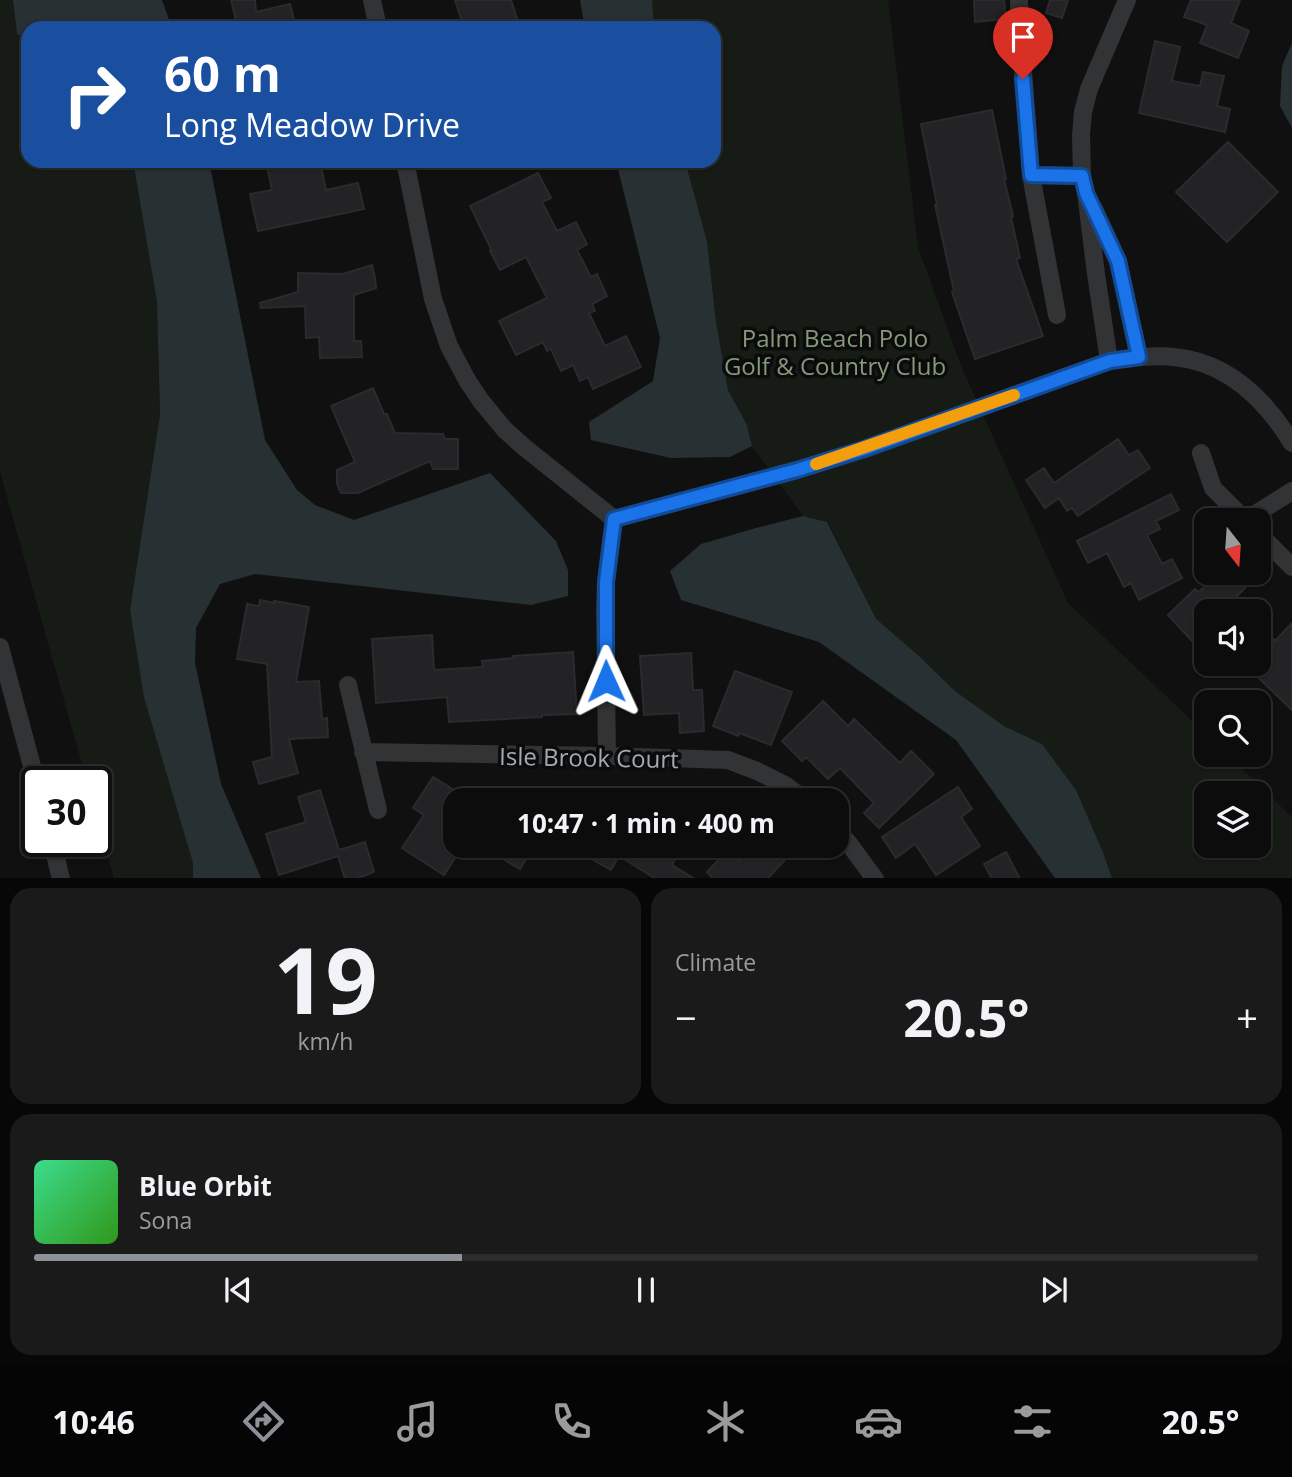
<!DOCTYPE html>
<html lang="en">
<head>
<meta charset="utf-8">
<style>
  :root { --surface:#0c0c0d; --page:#1a1a1b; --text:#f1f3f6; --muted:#9a9b9d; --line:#2c2c2e; --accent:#8c9099 }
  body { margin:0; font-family:"Open Sans",sans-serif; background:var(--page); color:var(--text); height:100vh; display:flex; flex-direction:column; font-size:26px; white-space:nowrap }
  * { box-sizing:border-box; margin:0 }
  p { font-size:23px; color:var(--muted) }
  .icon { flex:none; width:38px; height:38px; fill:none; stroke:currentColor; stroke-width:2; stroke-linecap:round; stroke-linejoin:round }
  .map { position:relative; height:878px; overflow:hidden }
  .sheet { display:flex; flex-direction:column; gap:10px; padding:10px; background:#070707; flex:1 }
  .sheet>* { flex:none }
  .top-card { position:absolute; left:21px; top:21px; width:700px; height:147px; border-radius:21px; box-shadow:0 2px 5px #0004,0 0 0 2px var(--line); background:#1a4fa0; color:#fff; overflow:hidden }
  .needle { width:46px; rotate:163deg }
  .fabs { position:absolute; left:1194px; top:508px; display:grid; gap:14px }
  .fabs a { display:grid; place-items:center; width:77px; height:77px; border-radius:14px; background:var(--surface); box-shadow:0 2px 5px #0004,0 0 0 2px var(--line); font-size:35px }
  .speed { position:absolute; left:21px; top:766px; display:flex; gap:14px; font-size:35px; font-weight:700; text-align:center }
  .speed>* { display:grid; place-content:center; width:91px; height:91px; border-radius:50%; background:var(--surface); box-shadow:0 2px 5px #0004,0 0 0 2px var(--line); line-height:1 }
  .speed .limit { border:4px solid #111; border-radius:10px; background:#fff; color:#111 }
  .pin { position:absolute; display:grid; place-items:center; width:60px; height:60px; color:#fff; margin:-72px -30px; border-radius:50% 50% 50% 0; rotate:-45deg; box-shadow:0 0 7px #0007 }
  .pin .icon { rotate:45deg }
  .me { position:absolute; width:77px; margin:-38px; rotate:359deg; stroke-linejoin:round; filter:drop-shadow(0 0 5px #0008) }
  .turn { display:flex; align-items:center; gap:24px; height:147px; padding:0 28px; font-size:32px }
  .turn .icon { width:91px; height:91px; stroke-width:2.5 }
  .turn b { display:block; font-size:49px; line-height:60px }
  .big { font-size:52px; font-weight:700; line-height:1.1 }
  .sheet .widget { flex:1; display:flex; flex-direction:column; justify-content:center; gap:10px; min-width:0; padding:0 24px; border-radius:21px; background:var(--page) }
  .sheet .dial { align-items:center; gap:0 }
  .dial b { font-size:91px; line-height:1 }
  .song { display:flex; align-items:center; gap:21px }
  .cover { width:84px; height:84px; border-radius:10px; background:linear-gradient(135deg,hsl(150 70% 55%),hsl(110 70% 35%)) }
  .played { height:7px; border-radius:4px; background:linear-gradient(90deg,var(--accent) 35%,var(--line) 35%) }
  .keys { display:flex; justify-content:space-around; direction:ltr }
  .heat { display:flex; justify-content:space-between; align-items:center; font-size:38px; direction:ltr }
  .sheet .tiles { flex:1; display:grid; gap:10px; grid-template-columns:1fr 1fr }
  .widget:last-child { grid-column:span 2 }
  .trip { position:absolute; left:443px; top:788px; width:406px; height:70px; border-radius:21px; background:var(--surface); box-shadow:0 2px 5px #0004,0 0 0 2px var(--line); font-weight:700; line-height:70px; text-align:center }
  .menu { display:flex; height:112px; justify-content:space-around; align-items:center; background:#050505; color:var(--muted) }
  .menu .icon { width:49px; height:49px }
  .menu .active { color:var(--accent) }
  .menu b { font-size:32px; color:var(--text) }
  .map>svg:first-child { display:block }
  .green { fill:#171b16; fill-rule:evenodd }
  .water { fill:#273133 }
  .building { fill:#232325; stroke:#2a2b2d; stroke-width:2 }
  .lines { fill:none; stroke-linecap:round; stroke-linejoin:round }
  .minor { stroke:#313335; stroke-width:18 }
  .route-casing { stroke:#114b97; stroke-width:18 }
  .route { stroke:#1a73e8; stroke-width:12 }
  .slow { stroke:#f59e0b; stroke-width:12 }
  .labels { text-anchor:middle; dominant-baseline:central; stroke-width:7; stroke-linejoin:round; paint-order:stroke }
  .park-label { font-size:24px; fill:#839a7a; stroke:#0b0b0c }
  .street-label { font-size:24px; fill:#a2abb0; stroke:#0b0b0c }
</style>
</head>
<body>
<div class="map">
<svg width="1292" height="879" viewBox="0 0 1292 879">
  <rect width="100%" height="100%" fill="#101011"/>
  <!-- green -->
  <path class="green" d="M0 0H13L17 34 28 41V161H133L157 302 160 416 130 610 193 863V878H114L96 817V782H87L0 472Z
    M652 0H888L918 247 961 366 1068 603 1206 734V754H1227L1292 817V878H1112L1103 852 1076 790 1042 744 1004 726 955 691 918 655 875 619 828 522 803 516 752 446 747 425 728 390 716 322 707 241 685 161H714V28H654ZM1206 793H1258V845H1206Z"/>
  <!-- water -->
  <path class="water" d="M13 0H162L172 28H28V41L17 34Z
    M580 0H652L654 28H585Z
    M1292 43V128L1280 106 1282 66Z
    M133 161H209L265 440 297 490 315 505 354 520 490 473 556 541 568 570V596L531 605 255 574 220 584 196 628 195 663 221 784 261 878H193V863L144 697 130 610 160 415 157 302Z
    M616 161H685L707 241 716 322 728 390 747 425 752 446 730 457 671 458 591 440 589 422 653 381 660 338Z
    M803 516 827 522 876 619 918 655 955 691 1004 726 1042 744 1076 790 1103 852 1112 878H1055L956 740 819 642 681 600 670 571 701 544 756 528Z"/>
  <!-- building -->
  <path class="building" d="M231 0H255L256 12 290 4 296 28H238Z
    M455 0H511L520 28H464Z
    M974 0H1004L1006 19 975 22Z
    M1050 0H1068L1062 18 1046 13Z
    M1191 0H1240L1231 23 1249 31 1238 58 1200 43 1207 25 1184 17Z
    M1155 41 1180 47 1172 81 1200 86 1203 72 1224 76 1217 106 1230 109 1225 132 1139 113Z
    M992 110 1006 179H1004L1013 216 1011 217 1020 258 1016 259 1043 336 975 359 952 292 954 291 935 205H937L921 124Z
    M1228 142 1278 192 1227 242 1176 192Z
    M266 161H320L326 190 358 183 364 209 258 231 250 194 272 190Z
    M538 173 551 198 542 202 557 231 576 222 587 244 577 250 591 277 597 274 607 296 592 304 595 311 589 313 605 346 626 336 641 367 593 389 588 377 580 381 573 365 561 371 551 349 547 351 543 342 516 355 499 321 547 298 526 257 500 270 490 251H492L470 206Z
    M372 265 375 278 376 288 354 295V341H361L362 357 320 358 319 337 306 338 305 306 261 308 260 303 298 292V273L343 274Z
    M373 388 384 414H387L395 433 443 434 445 439H458V469H433L430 461 358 493H341L337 484V470L355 462 331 406Z
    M1118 439 1129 455 1138 450 1150 468 1078 516 1072 508 1067 511 1059 498 1045 508 1026 480 1044 468 1054 483Z
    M1171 494 1179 510 1156 521 1160 529 1147 535 1162 564 1172 559 1182 578 1139 600 1131 583 1124 587 1107 553 1088 563 1077 541Z
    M1219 572H1246L1253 580 1234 599 1246 611H1206V634L1195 644 1168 615 1195 589 1199 592Z
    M260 600 274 603V601L309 607 296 682 319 681 322 719 327 718 328 737 289 739 298 773 259 784 253 762 272 757 267 664 237 659 247 604 259 606Z
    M1292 623V710L1243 663H1258V624L1275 641Z
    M432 635 434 670 483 667 482 661 514 658 513 656 573 652 577 714 542 715V717L449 722 447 697 376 703 372 639Z
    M691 653 693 690H702L704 731 680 733 679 713 644 715 640 656Z
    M735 671 792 692 771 745 739 733 738 736 713 726Z
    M823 701 848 726 854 719 900 763 911 751 934 774 879 828 864 813 874 803 840 768 828 779 806 757 802 761 782 741Z
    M433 777 454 790 445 804 455 810V845H463L444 875 402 848 424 815 413 808Z
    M958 787 972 809 961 817 980 846 936 875 915 844 896 858 882 837Z
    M320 790 339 850 365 842 374 872 355 879H345L338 856 279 875 266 834 306 822 298 797Z
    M479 845H534L520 869Z
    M566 845H683L672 865 695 879H656L619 856 611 870Z
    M755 845H799L767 879H713L707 872 727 851 739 862Z
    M1006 852 1020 879H992L984 864Z"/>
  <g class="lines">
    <!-- minor -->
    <path class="minor" d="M372 0 378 28
      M1019 0 1020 31 1031 175 1057 315
      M405 161 433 299 449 346 467 380 481 401 505 430 524 447 614 519 797 470 865 449 1109 361C1131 358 1153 355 1174 357 1228 362 1265 399 1292 443
      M1031 175 1082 176
      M1094 209 1118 261 1139 357
      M1109 361 1096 274 1086 193 1082 176 1081 135 1083 112 1089 89 1127 0
      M1201 453 1213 488 1245 520
      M1246 520 1292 491
      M1258 533 1292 567
      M0 647 37 785
      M348 685 378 810
      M363 752 607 756 728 760 757 771 785 785 805 800
      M607 756 605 607 606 582 614 519
      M836 829 850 845 875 879
      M52 842 61 879"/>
  </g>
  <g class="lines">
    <defs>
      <path id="route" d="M606 681V582L614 519 797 470 864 449 1110 361 1139 357 1118 261 1086 193 1082 176 1031 175 1023 79"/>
    </defs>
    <!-- route casing -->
    <use href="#route" class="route-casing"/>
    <!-- route -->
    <use href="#route" class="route"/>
    <!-- slow -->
    <path class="slow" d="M816 464 1014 395"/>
  </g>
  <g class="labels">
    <!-- park labels -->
    <g class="park-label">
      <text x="835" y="337">Palm Beach Polo<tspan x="835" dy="28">Golf &amp; Country Club</tspan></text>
    </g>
    <!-- street labels -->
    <g class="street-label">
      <text transform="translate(589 757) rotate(1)">Isle Brook Court</text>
    </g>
  </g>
</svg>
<div class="fabs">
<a><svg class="needle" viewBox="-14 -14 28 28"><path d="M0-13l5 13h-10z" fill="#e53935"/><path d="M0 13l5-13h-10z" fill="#9a9b9d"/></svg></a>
<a><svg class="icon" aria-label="sound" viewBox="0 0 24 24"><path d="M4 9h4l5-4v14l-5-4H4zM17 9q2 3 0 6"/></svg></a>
<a><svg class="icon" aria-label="search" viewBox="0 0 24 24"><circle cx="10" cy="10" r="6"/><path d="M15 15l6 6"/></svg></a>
<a><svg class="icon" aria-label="layers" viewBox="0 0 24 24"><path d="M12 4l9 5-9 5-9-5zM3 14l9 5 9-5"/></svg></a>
</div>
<div class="speed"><div class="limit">30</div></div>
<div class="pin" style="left:1023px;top:79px;background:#d93025"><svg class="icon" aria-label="arrive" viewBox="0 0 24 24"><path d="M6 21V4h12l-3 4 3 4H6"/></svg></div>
<svg class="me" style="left:606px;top:681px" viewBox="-20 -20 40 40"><path d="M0-17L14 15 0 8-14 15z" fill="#1a73e8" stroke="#fff" stroke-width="4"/></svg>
<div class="trip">10:47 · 1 min · 400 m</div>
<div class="top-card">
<div class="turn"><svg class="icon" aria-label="right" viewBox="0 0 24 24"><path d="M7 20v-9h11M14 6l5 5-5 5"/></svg><div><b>60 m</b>Long Meadow Drive</div></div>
</div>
</div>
<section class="sheet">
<div class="tiles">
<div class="widget dial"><b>19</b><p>km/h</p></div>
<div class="widget"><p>Climate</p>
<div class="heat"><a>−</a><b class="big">20.5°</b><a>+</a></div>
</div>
<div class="widget">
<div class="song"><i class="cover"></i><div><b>Blue Orbit</b><p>Sona</p></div></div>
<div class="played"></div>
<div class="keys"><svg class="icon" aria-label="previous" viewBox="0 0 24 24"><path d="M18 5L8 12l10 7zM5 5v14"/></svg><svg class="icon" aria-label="pause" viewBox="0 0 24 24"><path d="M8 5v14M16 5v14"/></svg><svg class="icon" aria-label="next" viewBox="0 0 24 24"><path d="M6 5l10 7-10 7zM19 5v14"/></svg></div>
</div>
</div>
</section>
<nav class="menu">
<b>10:46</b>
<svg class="icon active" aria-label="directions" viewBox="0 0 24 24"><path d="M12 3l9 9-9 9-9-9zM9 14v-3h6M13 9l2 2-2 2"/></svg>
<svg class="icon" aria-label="music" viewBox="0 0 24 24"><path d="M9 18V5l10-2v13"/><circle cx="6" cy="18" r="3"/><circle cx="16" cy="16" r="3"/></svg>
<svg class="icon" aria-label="phone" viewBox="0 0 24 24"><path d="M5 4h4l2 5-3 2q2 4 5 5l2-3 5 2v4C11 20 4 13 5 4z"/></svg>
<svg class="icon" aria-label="climate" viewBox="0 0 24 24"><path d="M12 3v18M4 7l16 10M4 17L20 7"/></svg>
<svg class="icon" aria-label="car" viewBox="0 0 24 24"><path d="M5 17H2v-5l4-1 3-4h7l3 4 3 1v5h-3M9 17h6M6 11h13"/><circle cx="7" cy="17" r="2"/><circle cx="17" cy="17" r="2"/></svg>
<svg class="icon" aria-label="filters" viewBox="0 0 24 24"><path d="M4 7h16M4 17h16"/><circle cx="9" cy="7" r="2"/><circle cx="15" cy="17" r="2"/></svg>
<b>20.5°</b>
</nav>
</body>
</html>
